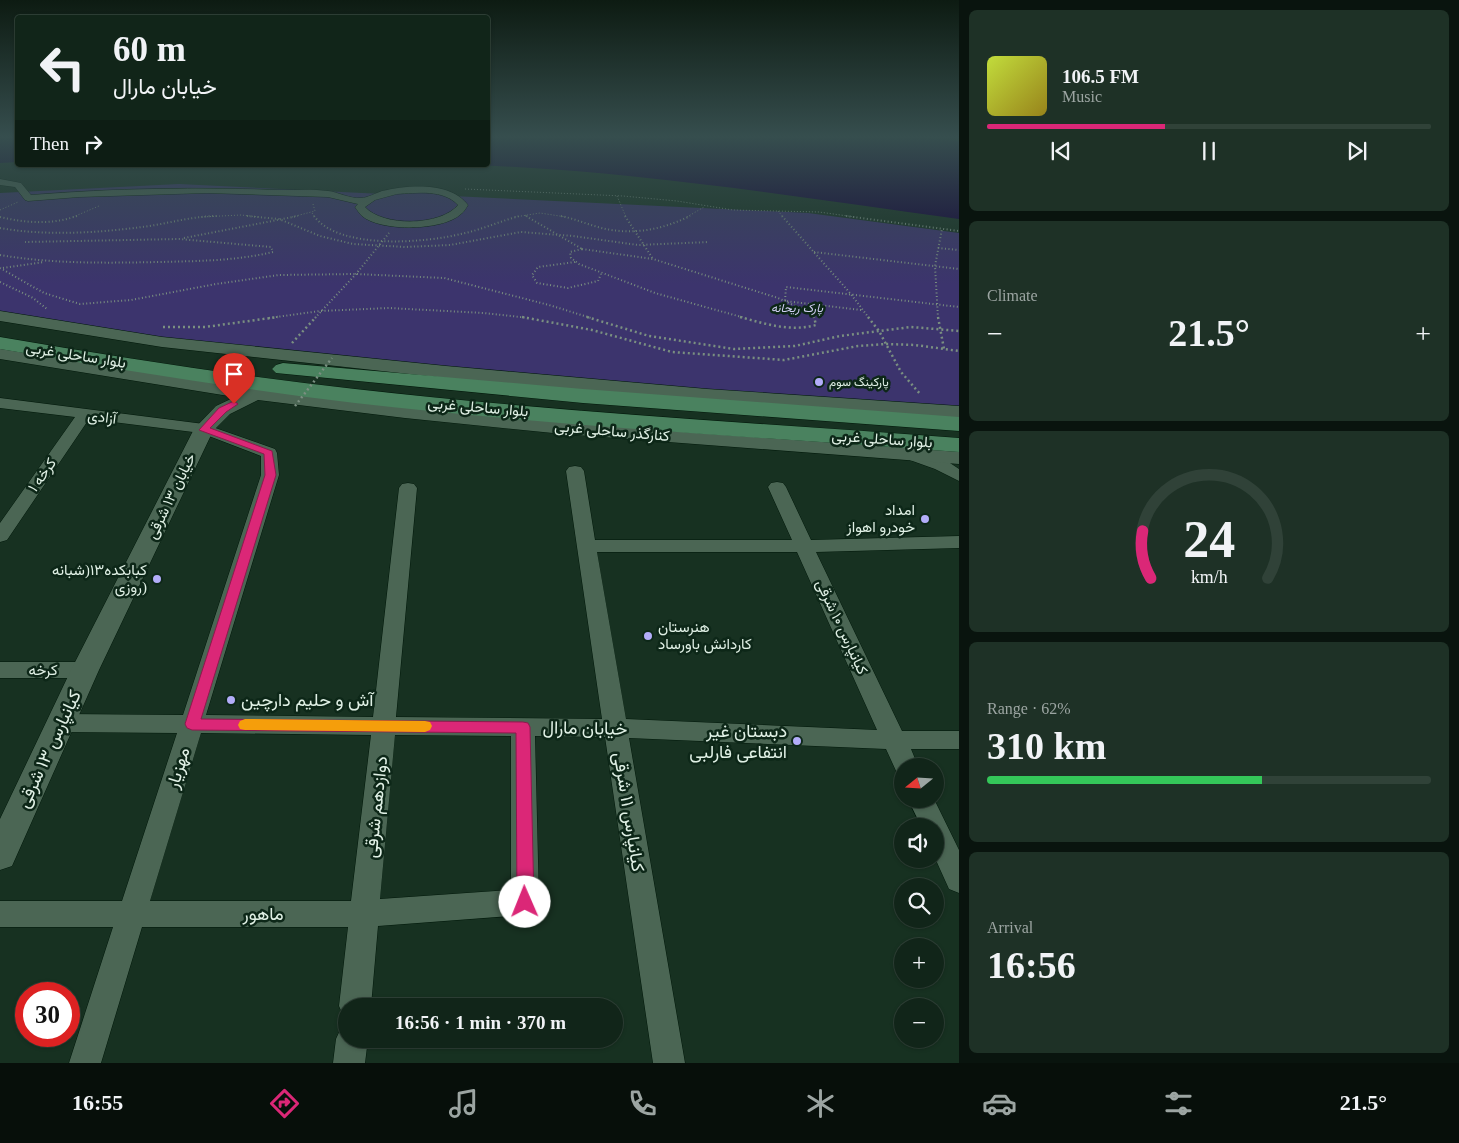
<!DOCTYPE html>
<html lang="en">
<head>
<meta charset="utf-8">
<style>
  :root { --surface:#112519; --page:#1e3126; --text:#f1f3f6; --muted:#9ca5a2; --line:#304238; --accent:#db2777 }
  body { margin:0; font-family:"Times New Roman",Vazirmatn,serif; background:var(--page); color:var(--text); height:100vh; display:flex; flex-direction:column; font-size:19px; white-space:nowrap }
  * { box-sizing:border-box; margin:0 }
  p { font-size:16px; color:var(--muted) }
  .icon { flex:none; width:28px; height:28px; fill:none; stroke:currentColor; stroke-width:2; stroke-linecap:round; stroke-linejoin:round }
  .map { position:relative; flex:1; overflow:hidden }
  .details { display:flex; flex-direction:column; gap:10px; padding:10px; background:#09140e; width:500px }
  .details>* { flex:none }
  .banner { position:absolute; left:15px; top:15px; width:475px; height:152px; border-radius:5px; box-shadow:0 1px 4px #0004,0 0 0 1px var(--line); background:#112519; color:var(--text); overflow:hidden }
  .needle { width:32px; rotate:252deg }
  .tools { position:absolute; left:894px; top:758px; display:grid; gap:10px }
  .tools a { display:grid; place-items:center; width:50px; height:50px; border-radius:50%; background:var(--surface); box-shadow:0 1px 4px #0004,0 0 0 1px var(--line); font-size:25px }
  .speed { position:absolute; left:15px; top:982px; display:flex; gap:10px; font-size:25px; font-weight:700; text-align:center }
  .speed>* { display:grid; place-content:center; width:65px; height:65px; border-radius:50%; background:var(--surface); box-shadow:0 1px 4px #0004,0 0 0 1px var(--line); line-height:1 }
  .speed .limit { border:8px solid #d22; background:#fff; color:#111 }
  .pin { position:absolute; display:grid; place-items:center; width:42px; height:42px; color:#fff; margin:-51px -21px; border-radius:50% 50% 50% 0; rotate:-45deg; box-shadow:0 0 5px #0007 }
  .pin .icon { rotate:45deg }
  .me { position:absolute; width:55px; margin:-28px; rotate:359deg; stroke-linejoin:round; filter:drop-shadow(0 0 4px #0008) }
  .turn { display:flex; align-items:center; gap:18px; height:105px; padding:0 15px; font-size:22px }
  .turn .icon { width:65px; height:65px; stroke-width:2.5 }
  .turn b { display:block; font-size:35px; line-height:42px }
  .then { display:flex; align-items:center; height:48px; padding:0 15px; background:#0003; gap:10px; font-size:19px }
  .big { font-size:38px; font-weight:600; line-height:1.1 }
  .details .card { flex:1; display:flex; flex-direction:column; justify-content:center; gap:8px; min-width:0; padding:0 18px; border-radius:8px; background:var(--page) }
  .details .dial { align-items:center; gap:0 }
  .dial svg { height:130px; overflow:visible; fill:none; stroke:var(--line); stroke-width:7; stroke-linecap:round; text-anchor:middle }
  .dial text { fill:var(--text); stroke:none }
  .song { display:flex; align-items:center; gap:15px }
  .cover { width:60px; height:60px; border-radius:8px; background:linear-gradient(135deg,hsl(70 70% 55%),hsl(50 70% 35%)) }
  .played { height:5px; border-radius:2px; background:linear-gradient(90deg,var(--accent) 40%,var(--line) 40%) }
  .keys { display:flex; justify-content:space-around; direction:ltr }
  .heat { display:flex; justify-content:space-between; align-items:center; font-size:28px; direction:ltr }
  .charge { height:8px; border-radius:4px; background:linear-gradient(90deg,#34c759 62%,var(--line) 0) }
  .trip { position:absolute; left:338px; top:998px; width:285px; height:50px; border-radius:25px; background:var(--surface); box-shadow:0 1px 4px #0004,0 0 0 1px var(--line); font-weight:600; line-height:50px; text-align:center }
  .tabs { display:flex; height:80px; justify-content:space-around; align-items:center; background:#070f0a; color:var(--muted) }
  .tabs .icon { width:35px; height:35px }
  .tabs .current { color:var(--accent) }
  .tabs b { font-size:22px; color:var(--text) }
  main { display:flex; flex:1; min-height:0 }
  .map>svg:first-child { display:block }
  .green { fill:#3c346d }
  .water { fill:#120038 }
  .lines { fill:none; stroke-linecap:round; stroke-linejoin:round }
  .minor-casing { stroke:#01180a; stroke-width:1 }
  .tertiary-casing { stroke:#01180a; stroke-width:1 }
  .primary-casing { stroke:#01180a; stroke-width:1 }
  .path-far2 { stroke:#7a8f81; stroke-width:1; stroke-dasharray:1 2; stroke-linecap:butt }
  .path-far1 { stroke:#7a8f81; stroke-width:2; stroke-dasharray:1 2.5; stroke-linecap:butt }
  .path { stroke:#7a8f81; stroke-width:2.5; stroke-dasharray:2 3; stroke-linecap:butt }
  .minor { fill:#4b6654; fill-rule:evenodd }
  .tertiary { fill:#4b6654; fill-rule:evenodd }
  .primary { fill:#4a825f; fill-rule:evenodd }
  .path-bridge { stroke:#7a8f81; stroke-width:2.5; stroke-dasharray:2 3; stroke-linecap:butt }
  .route { fill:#db2777; stroke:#8e194d }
  .slow { fill:#f59e0b }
  .poi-dot { fill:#b3adf9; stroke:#0d2718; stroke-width:2 }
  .labels { text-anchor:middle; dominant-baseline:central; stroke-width:5; stroke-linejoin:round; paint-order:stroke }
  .far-park-label { font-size:12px; font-style:italic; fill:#d2d0f5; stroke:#0d2718 }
  .far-poi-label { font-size:12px; fill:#e0f0e5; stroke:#0d2718; text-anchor:start }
  .street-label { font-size:15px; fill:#e0f0e5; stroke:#0d2718 }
  .poi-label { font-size:15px; fill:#e0f0e5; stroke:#0d2718; text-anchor:end }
  .near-poi-label { font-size:18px; fill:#e0f0e5; stroke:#0d2718; text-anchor:start }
  .near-street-label { font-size:18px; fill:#e0f0e5; stroke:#0d2718 }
</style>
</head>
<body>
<main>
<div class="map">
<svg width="959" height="1063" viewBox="0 0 959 1063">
  <rect width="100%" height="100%" fill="#173121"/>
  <!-- green -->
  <path class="green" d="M179 184 383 194 430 190 452 196 808 213 959 233V415L125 336 0 316V193Z"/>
  <!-- water -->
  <path class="water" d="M0 136H17V162L0 163Z
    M488 136H912L959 141V219C798 197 636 171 473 165H488Z"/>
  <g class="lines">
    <defs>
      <path id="minor" d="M0 179 21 183 31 195C114 188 198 187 282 190 297 190 313 189 328 191 338 192 350 199 361 198 367 198 376 193 382 191 408 185 450 181 468 205 466 208 464 212 461 214 443 231 381 232 362 216 360 214 357 210 355 207L358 204 328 197 207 193 79 197 28 201 25 200 15 187 0 185ZM397 194C417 193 443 189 458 205 441 226 383 227 365 207L375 200Z
        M0 398 204 424 275 449 277 453 279 475 206 715 373 717 399 488 402 484 408 483 414 484 417 488 396 717 602 719 566 471 569 467 575 466 581 467 584 471 595 540H792L768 487 771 483 777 482 783 483 786 487 811 540 959 536V548L816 552 902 731H959V749H911L918 766H902V775L897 773 886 749 629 738 685 1063H653L605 737 535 736 539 902 535 911 525 915 378 926 371 1006H346V1018L344 1017 339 1006 348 927H142L101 1063H69L113 927H0V901H122L177 733 61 732 53 729 49 723 53 717 61 714 183 715 261 475V456L201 433 89 419 7 540 0 542V523L75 417 0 408ZM597 552H797L877 730 626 719ZM201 733 371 735 351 901H150ZM395 735 511 736V890L380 899Z
        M913 450 947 461 959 469V481L935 469 907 459 905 455 907 451Z
        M0 662H85L93 664 96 670 93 676 85 678H0Z
        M908 799H934L959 850V893L949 889 935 858V826H921Z
        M346 1025V1039H368L365 1063H333L336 1039 341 1028Z"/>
      <path id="tertiary" d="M0 311 162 337 446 366 707 389 959 406V418L707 401 446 378 162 347 0 321Z
        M0 349C134 371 268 391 403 406 588 427 774 438 959 452V464L563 434 405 418 258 400 230 414 213 431 99 670 12 866 0 870V819L71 670 194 429 216 406 235 397 0 359Z"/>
      <path id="primary" d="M0 337C118 357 236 376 355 389 556 412 758 423 959 438V452C758 437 556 426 355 403 236 389 118 369 0 349Z
        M283 363 583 389 959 417V431L583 403 276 373 272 369 276 365Z"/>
    </defs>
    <!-- minor casing -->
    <use href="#minor" class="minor-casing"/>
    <!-- tertiary casing -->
    <use href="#tertiary" class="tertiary-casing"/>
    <!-- primary casing -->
    <use href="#primary" class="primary-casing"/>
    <!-- path-far2 -->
    <path class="path-far2" d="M932 136 959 138
      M465 189 623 196 677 201 733 210 819 212 855 217
      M617 196 626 217
      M0 210 18 202
      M778 211 783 217
      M312 213 315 217
      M525 215 528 217
      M73 217 99 206
      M201 217 241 215 259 217
      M292 217 315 211 313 204
      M515 217 540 213 566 217
      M687 217 704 207"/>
    <!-- path-far1 -->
    <path class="path-far1" d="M247 216 279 219 320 236 353 244 405 247 450 245 521 232 573 236 638 245 709 242
      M314 216C339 250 424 243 461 234 481 230 500 221 520 216
      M526 216 582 249
      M561 216C576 219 591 226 606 229 635 235 664 229 690 216
      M625 216 653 259
      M782 216 850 293 869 318
      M846 216 959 231
      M0 217C26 223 51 225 77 216
      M0 228C45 236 96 233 142 227 167 224 192 216 217 216
      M184 238 298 216
      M938 248 959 250
      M582 249 653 259 778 298 813 314 814 318
      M582 249 570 252 571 258 579 264 655 293 745 318
      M814 252 959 269
      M0 255C53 264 106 263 160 262 198 261 235 261 273 252L271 247 179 239 25 242
      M575 262 538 267 532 275 537 283 568 288 598 281 601 274
      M0 268 44 293 80 304 131 300 216 284 279 275 356 274 444 278 549 305 591 318
      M3 268 44 262
      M0 282 33 298 47 309
      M861 310 785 301 786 287 959 307
      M269 318 320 311 389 308 484 313 529 318
      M315 318 356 274 389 233
      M938 318 935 266 942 229"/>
    <!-- path -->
    <path class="path" d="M522 317 592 330 672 352 784 360 858 346 886 344 915 345 959 351
      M587 317 649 336 734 349 795 346 840 336 911 327 959 331
      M740 317C766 324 790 332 816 325L814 317
      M868 317 879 331 901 372 921 395
      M938 317 944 349
      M163 327H205L278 317
      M292 343 316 317"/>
    <!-- minor -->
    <use href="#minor" class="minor"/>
    <!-- tertiary -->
    <use href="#tertiary" class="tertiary"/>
    <!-- primary -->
    <use href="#primary" class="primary"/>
    <!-- path-bridge -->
    <path class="path-bridge" d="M295 406 332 358"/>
  </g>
  <!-- sky -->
  <linearGradient id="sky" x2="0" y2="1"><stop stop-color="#0d1b12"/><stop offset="0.48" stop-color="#364e4e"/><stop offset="1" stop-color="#364e4e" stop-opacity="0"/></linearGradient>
  <rect width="959" height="285" fill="url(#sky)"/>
  <!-- route -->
  <path class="route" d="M234 401 238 404 226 412 210 428 272 451 276 475 201 719 523 722 528 723 530 727 534 902 531 908 525 910 519 908 517 902 516 733 192 730 187 728 185 724 265 475 264 454 199 430 219 408Z"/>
  <!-- slow -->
  <path class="slow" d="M245 719 425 721 430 722 432 726 430 730 425 732 245 730 240 729 238 725 240 721Z"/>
  <!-- markers -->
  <g class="poi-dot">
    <circle cx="819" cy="382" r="5"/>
    <circle cx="925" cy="519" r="5"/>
    <circle cx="157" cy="579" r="5"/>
    <circle cx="648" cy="636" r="5"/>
    <circle cx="231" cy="700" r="5"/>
    <circle cx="797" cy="741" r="5"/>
  </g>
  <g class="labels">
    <!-- far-park labels -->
    <g class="far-park-label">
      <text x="797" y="308">پارک ریحانه</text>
    </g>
    <!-- far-poi labels -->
    <g class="far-poi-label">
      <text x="829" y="382">پارکینگ سوم</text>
    </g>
    <!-- street labels -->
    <g class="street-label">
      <text transform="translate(76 355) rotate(9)">بلوار ساحلی غربی</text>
      <text transform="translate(478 407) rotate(5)">بلوار ساحلی غربی</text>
      <text transform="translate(102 417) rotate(7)">آزادی</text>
      <text transform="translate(612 431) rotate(5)">کنارگذر ساحلی غربی</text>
      <text transform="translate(882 439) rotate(4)">بلوار ساحلی غربی</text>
      <text transform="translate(42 475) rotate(-55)">کرخه ۱</text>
      <text transform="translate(171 496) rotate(-64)">خیابان ۱۳ شرقی</text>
      <text transform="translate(842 627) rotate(65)">کیانپارس ۱۰ شرقی</text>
      <text x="43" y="670">کرخه</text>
    </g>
    <!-- poi labels -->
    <g class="poi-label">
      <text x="915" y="510">امداد<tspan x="915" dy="17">خودرو اهواز</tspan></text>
      <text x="147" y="570">کبابکده۱۳(شبانه<tspan x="147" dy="17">روزی)</tspan></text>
      <text x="658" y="627" text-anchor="start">هنرستان<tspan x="658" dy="17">کاردانش باورساد</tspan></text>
    </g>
    <!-- near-poi labels -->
    <g class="near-poi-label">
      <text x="241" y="700">آش و حلیم دارچین</text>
      <text x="787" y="731" text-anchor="end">دبستان غیر<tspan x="787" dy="21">انتفاعی فارلبی</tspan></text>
    </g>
    <!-- near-street labels -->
    <g class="near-street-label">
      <text transform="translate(585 728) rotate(1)">خیابان مارال</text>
      <text transform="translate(49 749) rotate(-65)">کیانپارس ۱۳ شرقی</text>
      <text transform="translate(178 768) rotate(-73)">مهزیار</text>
      <text transform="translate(376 807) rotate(-84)">دوازدهم شرقی</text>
      <text transform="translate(629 812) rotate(81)">کیانپارس ۱۱ شرقی</text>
      <text x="263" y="914">ماهور</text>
    </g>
  </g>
</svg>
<div class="tools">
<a><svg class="needle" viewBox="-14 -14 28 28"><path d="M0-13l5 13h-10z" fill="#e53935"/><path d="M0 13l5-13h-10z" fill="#9ca5a2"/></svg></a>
<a><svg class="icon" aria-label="sound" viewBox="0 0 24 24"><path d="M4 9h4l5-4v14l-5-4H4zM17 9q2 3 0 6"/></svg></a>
<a><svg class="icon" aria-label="search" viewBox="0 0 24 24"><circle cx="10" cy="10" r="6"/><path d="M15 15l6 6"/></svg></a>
<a>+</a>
<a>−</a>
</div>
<div class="speed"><div class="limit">30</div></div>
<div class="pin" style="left:234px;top:404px;background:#d93025"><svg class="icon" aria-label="arrive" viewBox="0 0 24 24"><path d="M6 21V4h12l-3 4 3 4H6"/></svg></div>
<svg class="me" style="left:525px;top:902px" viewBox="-20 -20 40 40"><circle r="19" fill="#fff"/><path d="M0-13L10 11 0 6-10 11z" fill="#db2777"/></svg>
<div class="trip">16:56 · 1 min · 370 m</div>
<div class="banner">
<div class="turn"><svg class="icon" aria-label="left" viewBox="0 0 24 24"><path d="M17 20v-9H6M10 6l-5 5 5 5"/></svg><div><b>60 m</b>خیابان مارال</div></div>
<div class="then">Then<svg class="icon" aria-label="right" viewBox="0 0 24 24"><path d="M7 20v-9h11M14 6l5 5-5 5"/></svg></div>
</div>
</div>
<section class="details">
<div class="card">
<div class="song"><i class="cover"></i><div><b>106.5 FM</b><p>Music</p></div></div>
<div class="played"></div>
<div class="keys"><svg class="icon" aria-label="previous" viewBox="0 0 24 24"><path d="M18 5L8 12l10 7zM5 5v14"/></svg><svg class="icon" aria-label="pause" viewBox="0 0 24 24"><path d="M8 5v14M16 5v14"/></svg><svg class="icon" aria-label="next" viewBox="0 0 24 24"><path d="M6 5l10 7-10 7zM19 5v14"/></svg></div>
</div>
<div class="card"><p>Climate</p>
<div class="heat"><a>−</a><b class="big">21.5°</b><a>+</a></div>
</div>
<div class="card dial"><svg viewBox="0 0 100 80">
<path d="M14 69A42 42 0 1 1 86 69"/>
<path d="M14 69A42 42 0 0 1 9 40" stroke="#db2777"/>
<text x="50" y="56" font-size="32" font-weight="700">24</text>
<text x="50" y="72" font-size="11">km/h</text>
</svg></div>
<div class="card"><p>Range · 62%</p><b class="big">310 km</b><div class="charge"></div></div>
<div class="card"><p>Arrival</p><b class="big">16:56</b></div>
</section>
</main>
<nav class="tabs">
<b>16:55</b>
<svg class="icon current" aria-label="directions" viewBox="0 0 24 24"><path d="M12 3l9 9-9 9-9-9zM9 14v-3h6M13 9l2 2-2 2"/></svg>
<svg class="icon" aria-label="music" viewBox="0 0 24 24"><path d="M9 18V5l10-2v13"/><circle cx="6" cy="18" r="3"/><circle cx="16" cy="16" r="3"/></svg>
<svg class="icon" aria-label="phone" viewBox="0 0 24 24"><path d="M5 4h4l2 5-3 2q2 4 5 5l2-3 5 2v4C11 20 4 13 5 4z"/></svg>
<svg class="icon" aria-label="climate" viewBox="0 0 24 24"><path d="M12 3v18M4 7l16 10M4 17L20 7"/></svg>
<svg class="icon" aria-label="car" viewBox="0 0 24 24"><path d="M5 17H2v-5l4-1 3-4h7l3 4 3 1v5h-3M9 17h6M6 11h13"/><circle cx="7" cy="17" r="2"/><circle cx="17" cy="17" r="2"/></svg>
<svg class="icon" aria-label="filters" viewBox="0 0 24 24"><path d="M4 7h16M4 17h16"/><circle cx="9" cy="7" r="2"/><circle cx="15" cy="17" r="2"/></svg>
<b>21.5°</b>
</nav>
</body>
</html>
